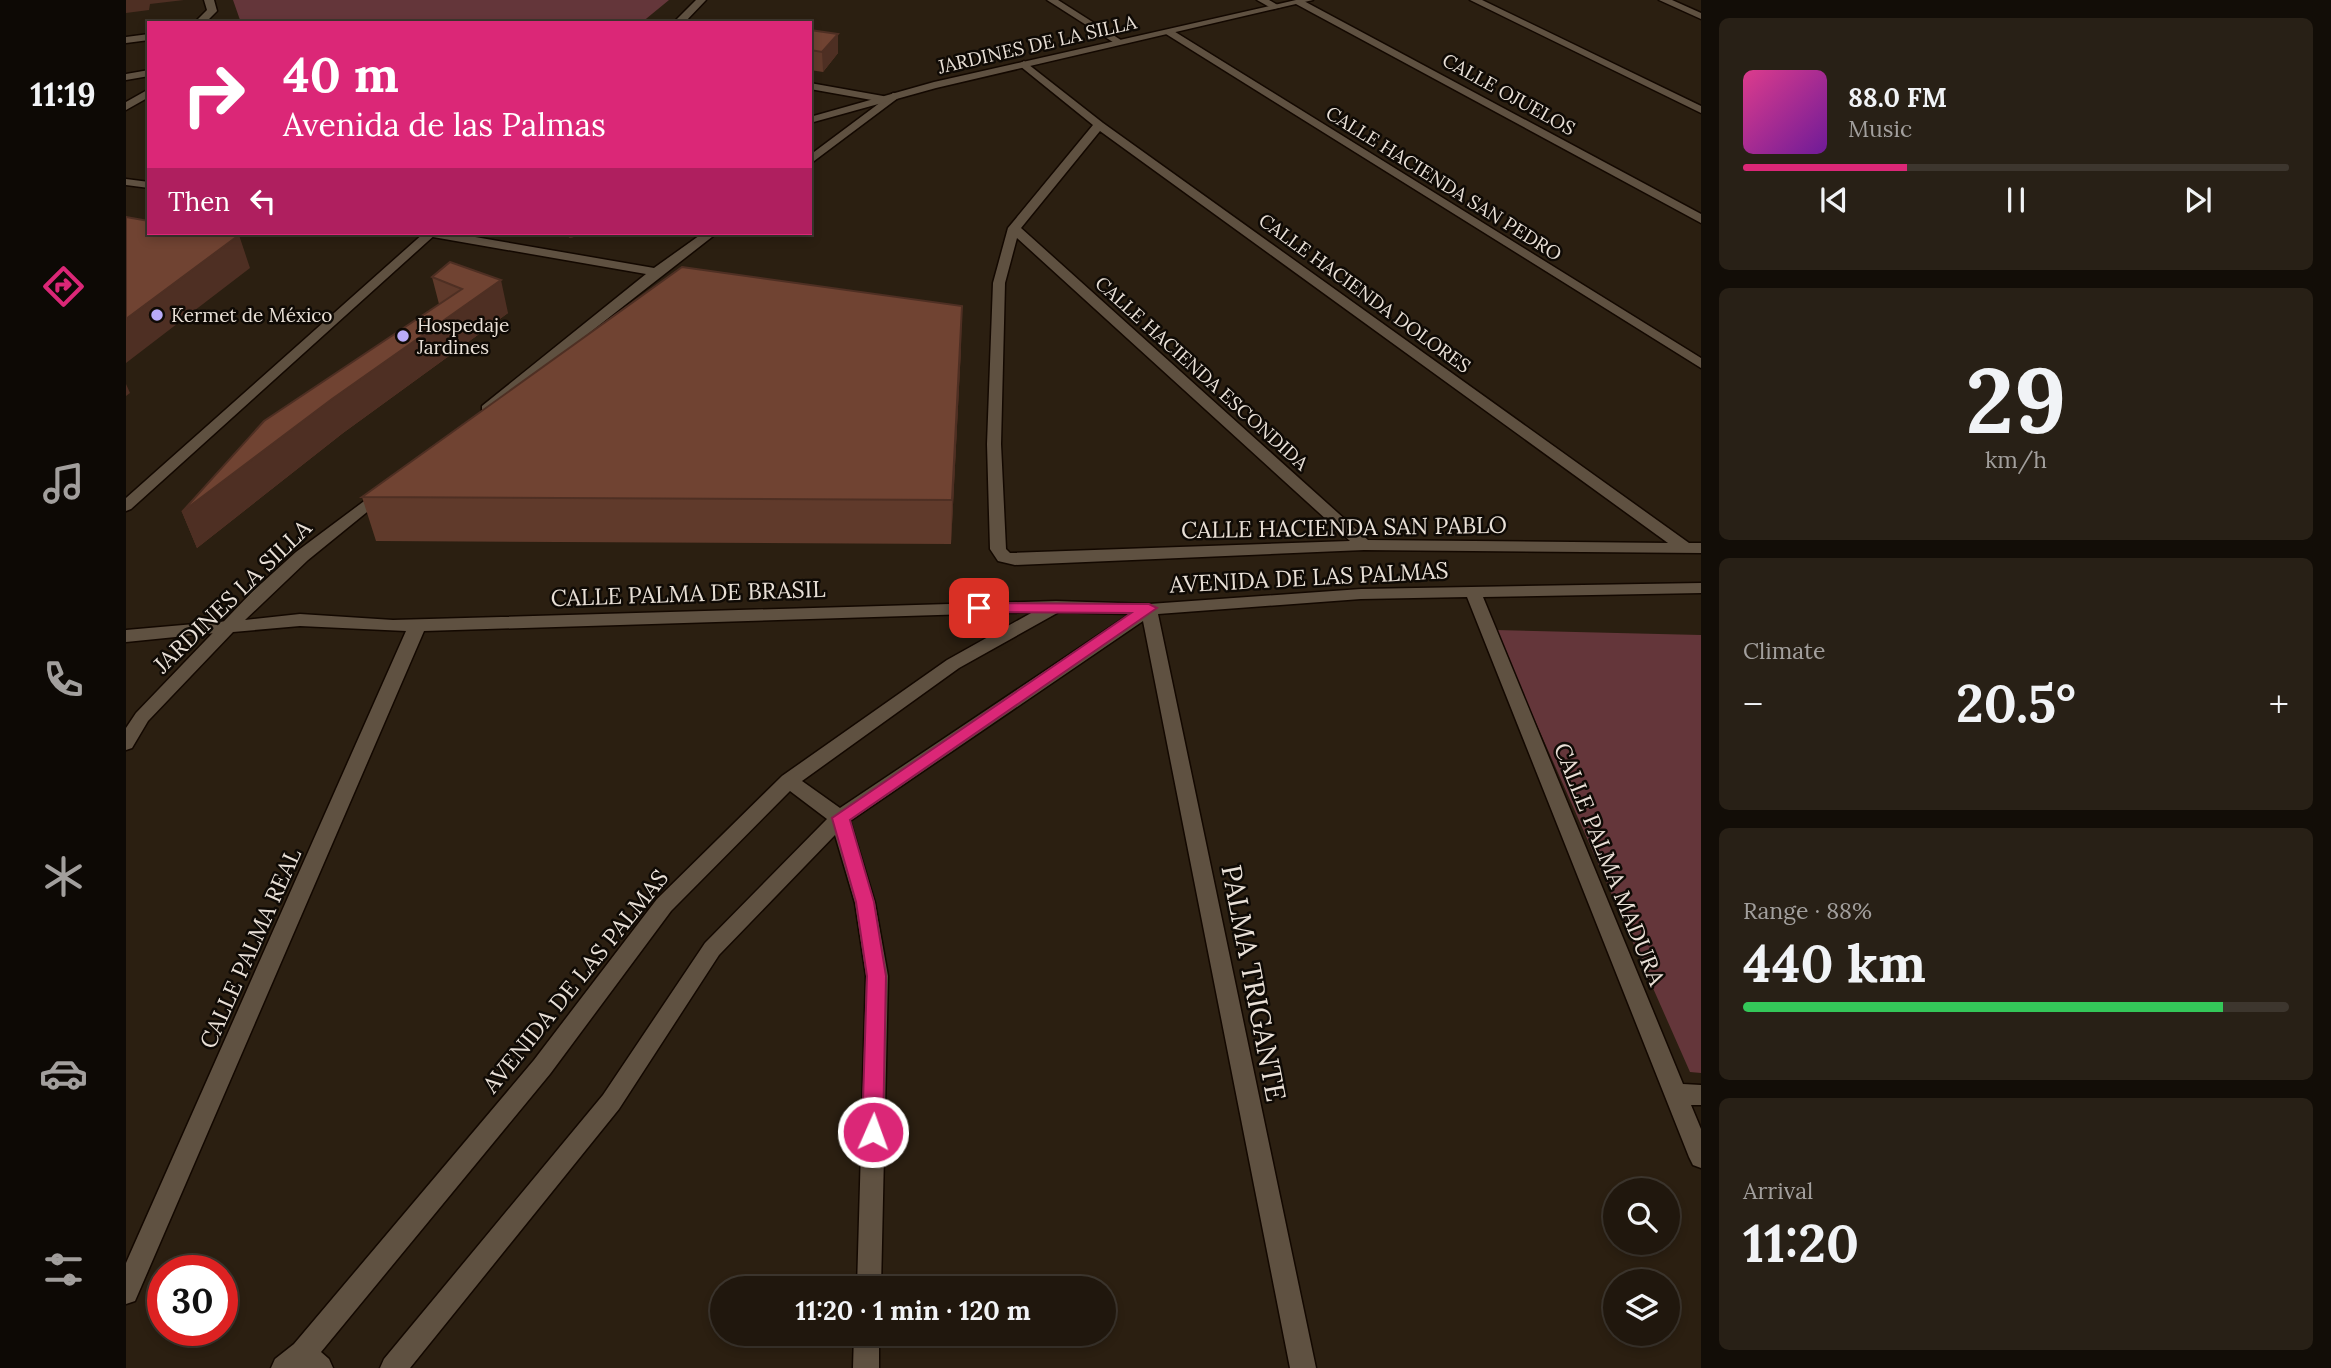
<!DOCTYPE html>
<html lang="en">
<head>
<meta charset="utf-8">
<style>
  :root { --surface:#20170d; --page:#282016; --text:#f1f3f6; --muted:#a29f9d; --line:#3d362e; --accent:#db2777 }
  body { margin:0; font-family:Lora,serif; background:var(--page); color:var(--text); height:100vh; display:flex; flex-direction:column; font-size:26px; white-space:nowrap }
  * { box-sizing:border-box; margin:0 }
  p { font-size:23px; color:var(--muted) }
  .icon { flex:none; width:38px; height:38px; fill:none; stroke:currentColor; stroke-width:2; stroke-linecap:round; stroke-linejoin:round }
  .map { position:relative; flex:1; overflow:hidden }
  .side { display:flex; flex-direction:column; gap:18px; padding:18px; background:#120d07; width:630px }
  .side>* { flex:none }
  .hud { position:absolute; left:21px; top:21px; width:665px; height:214px; border-radius:0px; box-shadow:0 4px 10px #0003,0 0 0 2px var(--line); background:#db2777; color:#fff; overflow:hidden }
  .controls { position:absolute; left:1477px; top:1178px; display:grid; gap:14px }
  .controls a { display:grid; place-items:center; width:77px; height:77px; border-radius:50%; background:var(--surface); box-shadow:0 4px 10px #0003,0 0 0 2px var(--line); font-size:35px }
  .speed { position:absolute; left:21px; top:1255px; display:flex; gap:14px; font-size:35px; font-weight:700; text-align:center }
  .speed>* { display:grid; place-content:center; width:91px; height:91px; border-radius:50%; background:var(--surface); box-shadow:0 4px 10px #0003,0 0 0 2px var(--line); line-height:1 }
  .speed .limit { border:10px solid #d22; background:#fff; color:#111 }
  .pin { position:absolute; display:grid; place-items:center; width:60px; height:60px; color:#fff; margin:-30px; border-radius:14px; box-shadow:0 4px 10px #0006 }
  .me { position:absolute; width:77px; margin:-38px; rotate:2deg; stroke-linejoin:round; filter:drop-shadow(0 0 5px #0008) }
  .turn { display:flex; align-items:center; gap:24px; height:147px; padding:0 21px; font-size:32px }
  .turn .icon { width:91px; height:91px; stroke-width:2.5 }
  .turn b { display:block; font-size:49px; line-height:60px }
  .then { display:flex; align-items:center; height:66px; padding:0 21px; background:#0003; gap:14px; font-size:26px }
  .big { font-size:52px; font-weight:700; line-height:1.1 }
  .side .card { flex:1; display:flex; flex-direction:column; justify-content:center; gap:10px; min-width:0; padding:0 24px; border-radius:10px; background:var(--page) }
  .side .dial { align-items:center; gap:0 }
  .dial b { font-size:91px; line-height:1 }
  .song { display:flex; align-items:center; gap:21px }
  .cover { width:84px; height:84px; border-radius:10px; background:linear-gradient(135deg,hsl(330 70% 55%),hsl(280 70% 35%)) }
  .played { height:7px; border-radius:4px; background:linear-gradient(90deg,var(--accent) 30%,var(--line) 30%) }
  .keys { display:flex; justify-content:space-around; direction:ltr }
  .heat { display:flex; justify-content:space-between; align-items:center; font-size:38px; direction:ltr }
  .charge { height:10px; border-radius:5px; background:linear-gradient(90deg,#34c759 88%,var(--line) 0) }
  .trip { position:absolute; left:584px; top:1276px; width:406px; height:70px; border-radius:35px; background:var(--surface); box-shadow:0 4px 10px #0003,0 0 0 2px var(--line); font-weight:700; line-height:70px; text-align:center }
  main { display:flex; flex:1; min-height:0 }
  .dock { display:flex; flex-direction:column; width:126px; justify-content:space-around; align-items:center; background:#0d0905; color:var(--muted) }
  .dock .icon { width:49px; height:49px }
  .dock .on { color:var(--accent) }
  .dock b { font-size:32px; color:var(--text) }
  .map>svg:first-child { display:block }
  .green { fill:#64363a }
  .lines { fill:none; stroke-linecap:round; stroke-linejoin:round }
  .service-casing { stroke:#130800; stroke-width:3 }
  .minor-casing { stroke:#130800; stroke-width:3 }
  .tertiary-casing { stroke:#130800; stroke-width:3 }
  .service { fill:#5f5141; fill-rule:evenodd }
  .minor { fill:#5f5141; fill-rule:evenodd }
  .tertiary { fill:#5f5141; fill-rule:evenodd }
  .wall { fill:#603a2b }
  .shaded-wall { fill:#4e2f23 }
  .building { fill:#704332; stroke:#4e2f23; stroke-width:2 }
  .route { fill:#db2777; stroke:#8e194d; stroke-width:2 }
  .poi-dot { fill:#b9abf7; stroke:#0f0a05; stroke-width:2.5 }
  .labels { text-anchor:middle; dominant-baseline:central; stroke-width:5; stroke-linejoin:round; paint-order:stroke }
  .far-street-label { font-size:19px; fill:#e9e0d7; stroke:#0f0a05 }
  .far-poi-label { font-size:19px; fill:#e9e0d7; stroke:#0f0a05; text-anchor:start }
  .street-label { font-size:23px; fill:#e9e0d7; stroke:#0f0a05 }
  .near-street-label { font-size:28px; fill:#e9e0d7; stroke:#0f0a05 }
</style>
</head>
<body>
<main>
<nav class="dock">
<b>11:19</b>
<svg class="icon on" aria-label="directions" viewBox="0 0 24 24"><path d="M12 3l9 9-9 9-9-9zM9 14v-3h6M13 9l2 2-2 2"/></svg>
<svg class="icon" aria-label="music" viewBox="0 0 24 24"><path d="M9 18V5l10-2v13"/><circle cx="6" cy="18" r="3"/><circle cx="16" cy="16" r="3"/></svg>
<svg class="icon" aria-label="phone" viewBox="0 0 24 24"><path d="M5 4h4l2 5-3 2q2 4 5 5l2-3 5 2v4C11 20 4 13 5 4z"/></svg>
<svg class="icon" aria-label="climate" viewBox="0 0 24 24"><path d="M12 3v18M4 7l16 10M4 17L20 7"/></svg>
<svg class="icon" aria-label="car" viewBox="0 0 24 24"><path d="M5 17H2v-5l4-1 3-4h7l3 4 3 1v5h-3M9 17h6M6 11h13"/><circle cx="7" cy="17" r="2"/><circle cx="17" cy="17" r="2"/></svg>
<svg class="icon" aria-label="filters" viewBox="0 0 24 24"><path d="M4 7h16M4 17h16"/><circle cx="9" cy="7" r="2"/><circle cx="15" cy="17" r="2"/></svg>
</nav>
<div class="map">
<svg width="1575" height="1368" viewBox="0 0 1575 1368">
  <rect width="100%" height="100%" fill="#2b1f11"/>
  <!-- green -->
  <path class="green" d="M107 0H543L515 23H109L114 20Z
    M1369 630 1575 635V1073L1564 1072Z"/>
  <g class="lines">
    <defs>
      <path id="service" d="M78 0H88L91 11 79 23H68L81 10Z
        M23 34V40L0 43V37Z
        M23 70V76L0 80V74Z
        M684 83 757 96 762 99 757 102 684 89Z
        M23 89V97L0 110V102Z
        M0 179 23 182V188L0 185Z
        M103 621 109 623 111 627 109 631 0 642V630Z"/>
      <path id="minor" d="M921 0H932L998 42 990 44Z
        M1131 0H1143L1155 7 1147 9Z
        M1170 0H1176L1575 214V223L1170 4Z
        M1344 0H1356L1575 106V113Z
        M1533 0H1546L1575 13V19Z
        M1040 30H1046L1575 358V368L1040 34Z
        M898 61 977 123 1563 543H1575V553L1238 550 889 565 872 561 864 549 861 444 867 283 882 228 967 125 894 66 893 64ZM974 131 1542 543 1242 540 895 228ZM891 238 1224 541 884 553 880 549 875 444 879 283Z
        M767 93 776 95 684 164V155Z
        M301 233H326L528 268 577 233H591L361 413 356 412V406L520 274 307 237Z
        M257 487 265 492 262 495 182 560 119 620 174 614 267 620 930 601 1023 604 1235 589 1575 583V593L1357 597 1557 1084 1575 1085V1105H1565L1575 1129V1168L1567 1165 1563 1157 1341 597 1235 599 1032 614 1190 1368H1164L1017 621 724 821 749 903 762 976 755 1288H731L740 976 729 903 709 835 593 955 493 1109 284 1368H254L258 1359 477 1095 579 943 701 819 664 791 545 911 424 1074 195 1352 203 1359 207 1368H145L149 1359 168 1344 408 1060 531 899 656 776 821 660 907 612 298 631 9 1301 0 1304V1263L280 631 174 626 107 632 22 721 6 748 0 750V728L10 713 126 592 170 552ZM933 612 1004 614 714 808 676 781 833 668Z
        M728 1334H753V1368H727Z"/>
      <path id="tertiary" d="M570 0H580L558 23H547Z
        M1170 0H1187L810 88 684 123V117L808 82Z
        M298 233H311L5 509 0 511V498Z"/>
    </defs>
    <!-- service casing -->
    <use href="#service" class="service-casing"/>
    <!-- minor casing -->
    <use href="#minor" class="minor-casing"/>
    <!-- tertiary casing -->
    <use href="#tertiary" class="tertiary-casing"/>
    <!-- service -->
    <use href="#service" class="service"/>
    <!-- minor -->
    <use href="#minor" class="minor"/>
    <!-- tertiary -->
    <use href="#tertiary" class="tertiary"/>
  </g>
  <!-- wall -->
  <path class="wall" d="M684 30 712 34V53L697 72 684 70Z
    M437 233H462L444 238Z
    M324 262 382 313 217 433 71 548 56 512 313 304 306 277Z
    M835 348 825 544 250 541 236 497Z"/>
  <!-- shaded-wall -->
  <path class="shaded-wall" d="M0 0H58L24 4 23 10 0 13Z
    M712 34V53L697 72 696 52Z
    M443 233H462L444 238Z
    M113 235 124 268 0 363V319Z
    M375 280 382 313 217 433 71 548 56 512 206 399Z
    M836 306 835 348 825 544 826 500Z
    M0 384 4 393 0 396Z"/>
  <!-- building -->
  <path class="building" d="M684 30 712 34 696 52 684 50Z
    M0 217 23 221V233H97L113 235 0 319Z
    M324 262 375 280 206 399 56 512 138 421 336 289 306 277Z
    M556 267 836 306 826 500 236 497Z"/>
  <!-- route -->
  <path class="route" d="M853 603 1023 604 1031 608 724 820 748 902 760 976 757 1132 754 1138 747 1141 739 1138 736 1132 741 976 730 902 706 818 1005 613 847 612 845 608Z"/>
  <!-- markers -->
  <g class="poi-dot">
    <circle cx="31" cy="315" r="7"/>
    <circle cx="277" cy="336" r="7"/>
  </g>
  <g class="labels">
    <!-- far-street labels -->
    <g class="far-street-label">
      <text transform="translate(911 44) rotate(-13)">JARDINES DE LA SILLA</text>
      <text transform="translate(1383 94) rotate(29)">CALLE OJUELOS</text>
      <text transform="translate(1318 183) rotate(32)">CALLE HACIENDA SAN PEDRO</text>
      <text transform="translate(1239 293) rotate(36)">CALLE HACIENDA DOLORES</text>
      <text transform="translate(1076 373) rotate(42)">CALLE HACIENDA ESCONDIDA</text>
    </g>
    <!-- far-poi labels -->
    <g class="far-poi-label">
      <text x="45" y="315">Kermet de México</text>
      <text x="291" y="325">Hospedaje<tspan x="291" dy="22">Jardines</tspan></text>
    </g>
    <!-- street labels -->
    <g class="street-label">
      <text transform="translate(1218 527) rotate(-1)">CALLE HACIENDA SAN PABLO</text>
      <text transform="translate(1183 577) rotate(-3)">AVENIDA DE LAS PALMAS</text>
      <text transform="translate(562 593) rotate(-2)">CALLE PALMA DE BRASIL</text>
      <text transform="translate(106 596) rotate(-44)">JARDINES LA SILLA</text>
      <text transform="translate(1484 864) rotate(68)">CALLE PALMA MADURA</text>
      <text transform="translate(124 948) rotate(-66)">CALLE PALMA REAL</text>
      <text transform="translate(449 981) rotate(-51)">AVENIDA DE LAS PALMAS</text>
    </g>
    <!-- near-street labels -->
    <g class="near-street-label">
      <text transform="translate(1128 983) rotate(79)">PALMA TRIGANTE</text>
    </g>
  </g>
</svg>
<div class="controls">
<a><svg class="icon" aria-label="search" viewBox="0 0 24 24"><circle cx="10" cy="10" r="6"/><path d="M15 15l6 6"/></svg></a>
<a><svg class="icon" aria-label="layers" viewBox="0 0 24 24"><path d="M12 4l9 5-9 5-9-5zM3 14l9 5 9-5"/></svg></a>
</div>
<div class="speed"><div class="limit">30</div></div>
<div class="pin" style="left:853px;top:608px;background:#d93025"><svg class="icon" aria-label="arrive" viewBox="0 0 24 24"><path d="M6 21V4h12l-3 4 3 4H6"/></svg></div>
<svg class="me" style="left:747px;top:1132px" viewBox="-20 -20 40 40"><circle r="17" fill="#db2777" stroke="#fff" stroke-width="3"/><path d="M0-11L8 9 0 5-8 9z" fill="#fff"/></svg>
<div class="trip">11:20 · 1 min · 120 m</div>
<div class="hud">
<div class="turn"><svg class="icon" aria-label="right" viewBox="0 0 24 24"><path d="M7 20v-9h11M14 6l5 5-5 5"/></svg><div><b>40 m</b>Avenida de las Palmas</div></div>
<div class="then">Then<svg class="icon" aria-label="left" viewBox="0 0 24 24"><path d="M17 20v-9H6M10 6l-5 5 5 5"/></svg></div>
</div>
</div>
<section class="side">
<div class="card">
<div class="song"><i class="cover"></i><div><b>88.0 FM</b><p>Music</p></div></div>
<div class="played"></div>
<div class="keys"><svg class="icon" aria-label="previous" viewBox="0 0 24 24"><path d="M18 5L8 12l10 7zM5 5v14"/></svg><svg class="icon" aria-label="pause" viewBox="0 0 24 24"><path d="M8 5v14M16 5v14"/></svg><svg class="icon" aria-label="next" viewBox="0 0 24 24"><path d="M6 5l10 7-10 7zM19 5v14"/></svg></div>
</div>
<div class="card dial"><b>29</b><p>km/h</p></div>
<div class="card"><p>Climate</p>
<div class="heat"><a>−</a><b class="big">20.5°</b><a>+</a></div>
</div>
<div class="card"><p>Range · 88%</p><b class="big">440 km</b><div class="charge"></div></div>
<div class="card"><p>Arrival</p><b class="big">11:20</b></div>
</section>
</main>
</body>
</html>
